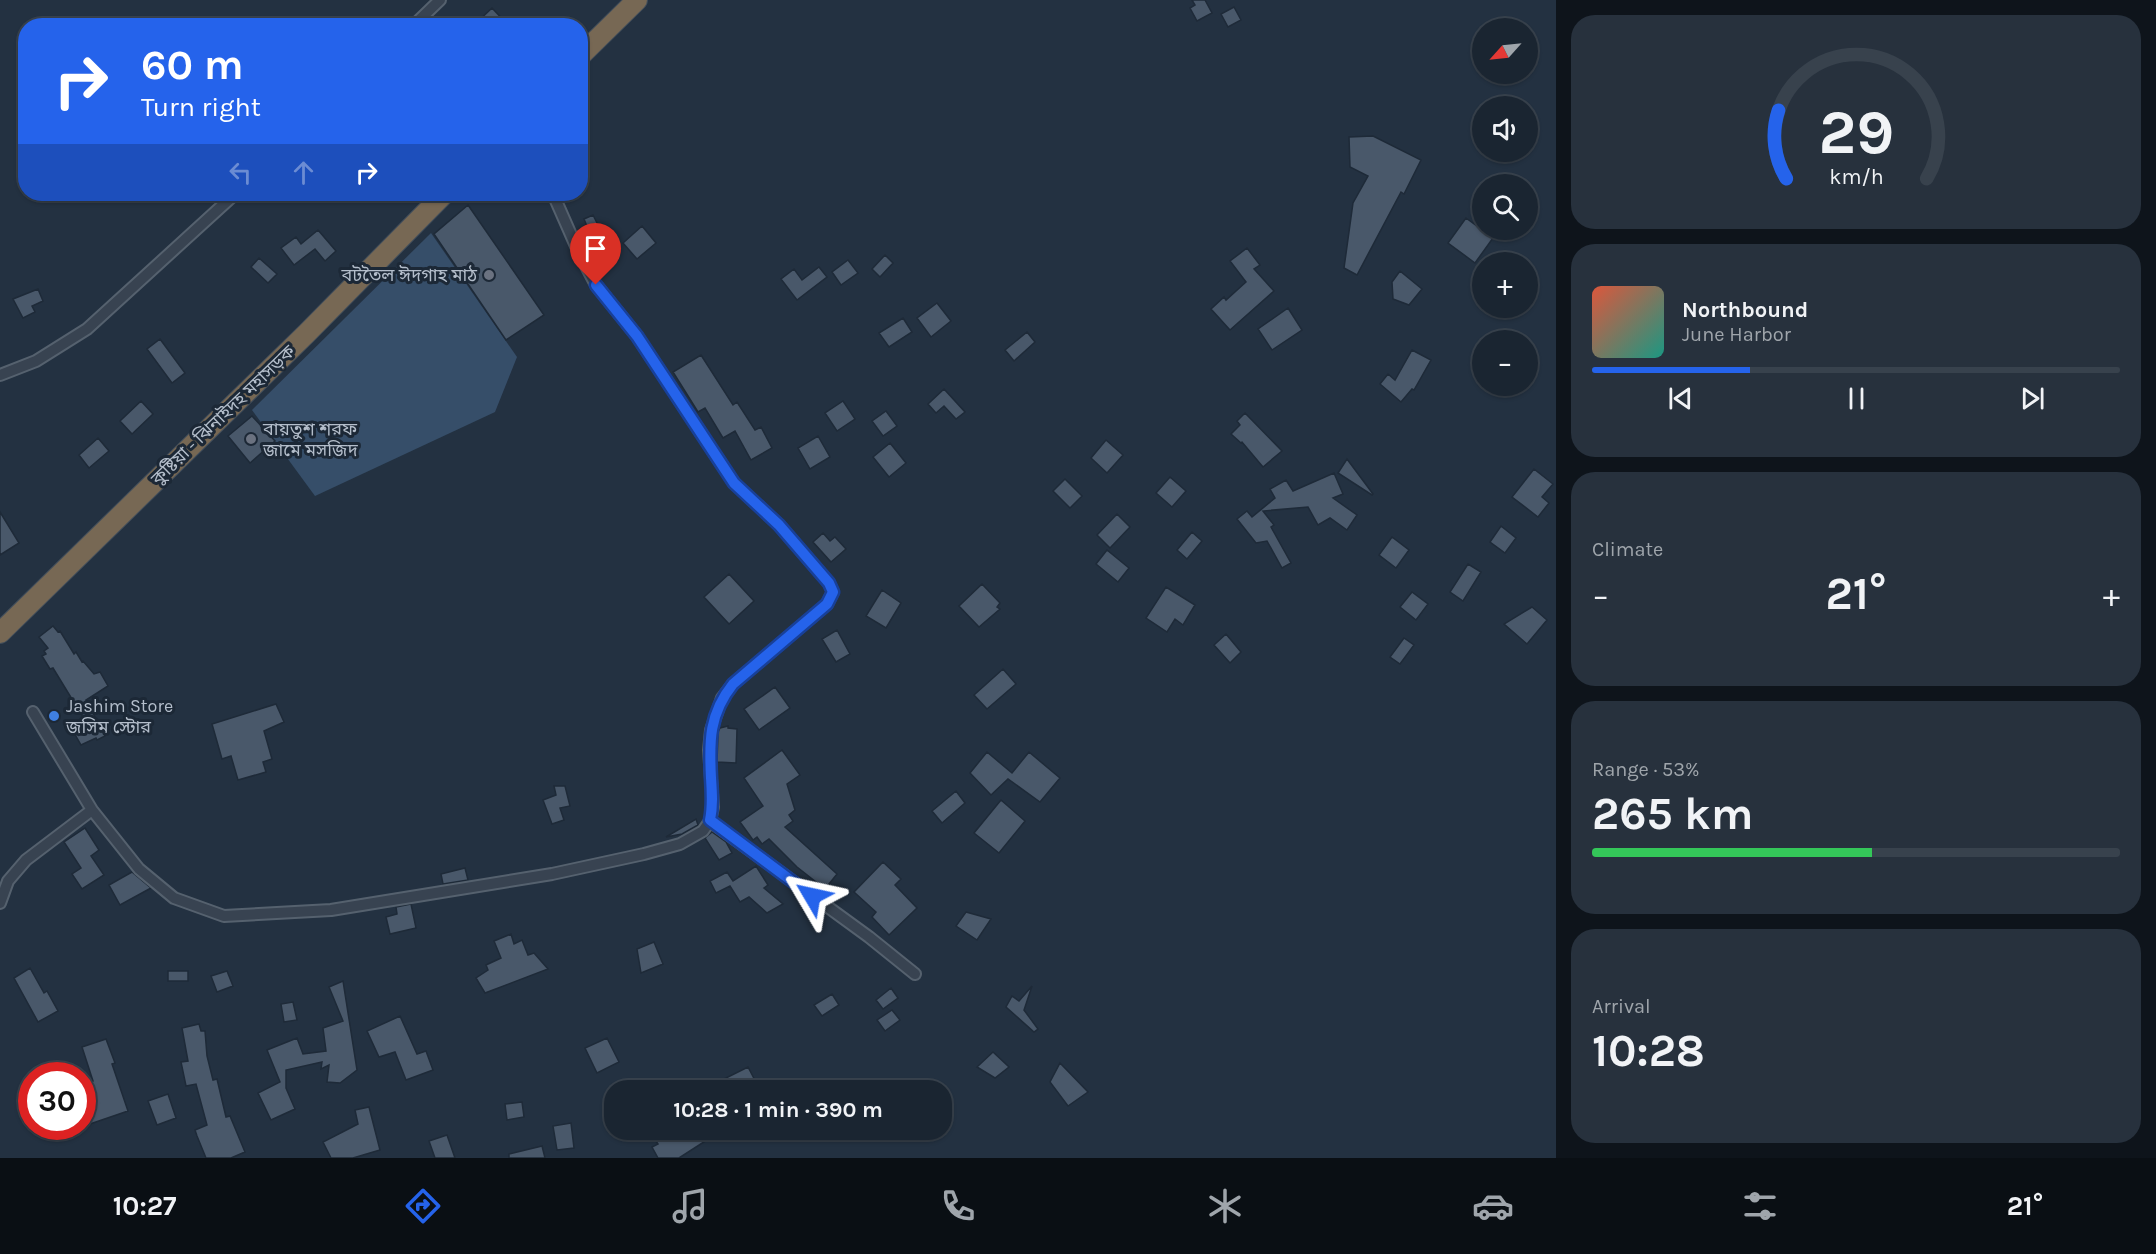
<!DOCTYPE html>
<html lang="en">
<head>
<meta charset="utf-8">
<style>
  :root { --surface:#1a2531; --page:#27313d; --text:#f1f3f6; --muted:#9fa5ab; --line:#38424d; --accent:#2563eb }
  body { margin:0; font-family:Karla,"Noto Sans Bengali",sans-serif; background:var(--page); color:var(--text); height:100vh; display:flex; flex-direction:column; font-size:22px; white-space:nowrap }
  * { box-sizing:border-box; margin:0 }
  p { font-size:20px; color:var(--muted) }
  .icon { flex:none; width:33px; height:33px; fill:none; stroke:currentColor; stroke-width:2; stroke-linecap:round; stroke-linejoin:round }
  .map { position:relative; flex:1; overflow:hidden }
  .details { display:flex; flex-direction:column; gap:15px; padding:15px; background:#0e141b; width:600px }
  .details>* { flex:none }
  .banner { position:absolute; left:18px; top:18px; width:570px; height:183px; border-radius:24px; box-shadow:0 2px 4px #0004,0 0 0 2px var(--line); background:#2563eb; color:#fff; overflow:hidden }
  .needle { width:39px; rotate:243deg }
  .buttons { position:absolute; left:1472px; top:18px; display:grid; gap:12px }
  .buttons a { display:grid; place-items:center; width:66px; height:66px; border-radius:50%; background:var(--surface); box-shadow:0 2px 4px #0004,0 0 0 2px var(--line); font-size:30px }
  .speed { position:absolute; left:18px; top:1062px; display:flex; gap:12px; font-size:30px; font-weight:700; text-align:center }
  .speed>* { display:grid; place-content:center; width:78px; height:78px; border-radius:50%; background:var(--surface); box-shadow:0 2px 4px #0004,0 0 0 2px var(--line); line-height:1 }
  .speed .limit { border:9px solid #d22; background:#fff; color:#111 }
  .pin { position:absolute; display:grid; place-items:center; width:51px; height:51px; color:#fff; margin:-62px -26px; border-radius:50% 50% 50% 0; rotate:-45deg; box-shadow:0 0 6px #0007 }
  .pin .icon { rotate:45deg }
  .me { position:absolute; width:66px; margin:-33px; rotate:306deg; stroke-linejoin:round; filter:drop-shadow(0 0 4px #0008) }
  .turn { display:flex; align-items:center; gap:21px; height:126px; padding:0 24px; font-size:27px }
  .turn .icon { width:78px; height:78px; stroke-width:2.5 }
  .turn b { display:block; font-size:42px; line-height:51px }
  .lanes { display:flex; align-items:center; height:57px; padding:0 24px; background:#0003; justify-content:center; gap:30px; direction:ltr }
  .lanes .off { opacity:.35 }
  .big { font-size:45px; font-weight:700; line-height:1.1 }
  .details .tile { flex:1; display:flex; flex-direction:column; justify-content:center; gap:9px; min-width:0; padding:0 21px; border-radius:24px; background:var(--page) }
  .details .dial { align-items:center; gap:0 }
  .dial svg { height:156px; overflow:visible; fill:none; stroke:var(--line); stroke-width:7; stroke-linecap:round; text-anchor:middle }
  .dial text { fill:var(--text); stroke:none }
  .song { display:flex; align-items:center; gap:18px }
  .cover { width:72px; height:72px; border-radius:9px; background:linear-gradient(135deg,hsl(10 70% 55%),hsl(170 70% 35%)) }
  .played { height:6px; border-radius:3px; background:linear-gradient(90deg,var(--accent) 30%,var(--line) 30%) }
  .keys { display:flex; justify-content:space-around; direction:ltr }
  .heat { display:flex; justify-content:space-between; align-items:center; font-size:33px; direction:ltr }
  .charge { height:9px; border-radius:4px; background:linear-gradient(90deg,#34c759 53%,var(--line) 0) }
  .trip { position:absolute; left:604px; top:1080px; width:348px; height:60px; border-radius:24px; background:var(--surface); box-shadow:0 2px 4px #0004,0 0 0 2px var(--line); font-weight:700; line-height:60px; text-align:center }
  .dock { display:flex; height:96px; justify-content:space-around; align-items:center; background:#0a0f14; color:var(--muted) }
  .dock .icon { width:42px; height:42px }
  .dock .selected { color:var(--accent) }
  .dock b { font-size:27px; color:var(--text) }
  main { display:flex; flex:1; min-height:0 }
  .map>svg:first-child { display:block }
  .water { fill:#364e69 }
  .building { fill:#49586a; stroke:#1e2a38; stroke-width:1.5 }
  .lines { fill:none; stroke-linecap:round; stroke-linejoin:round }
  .street-casing { stroke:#55616e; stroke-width:14 }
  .highway-casing { stroke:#424e5b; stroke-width:22 }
  .street { stroke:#384351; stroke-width:10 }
  .highway { stroke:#776854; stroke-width:20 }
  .route-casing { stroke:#184099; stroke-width:15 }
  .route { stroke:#2563eb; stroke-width:10 }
  .worship-dot { fill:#6b7280; stroke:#1c2836; stroke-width:2 }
  .shop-dot { fill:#3f7fe0; stroke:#1c2836; stroke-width:2 }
  .labels { text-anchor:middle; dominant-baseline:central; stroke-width:6; stroke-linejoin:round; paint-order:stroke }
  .poi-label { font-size:18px; fill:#b4becb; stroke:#1c2836; text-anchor:start }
  .street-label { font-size:18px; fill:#b4becb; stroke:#1c2836 }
</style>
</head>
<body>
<main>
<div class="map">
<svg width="1556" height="1158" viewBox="0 0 1556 1158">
  <rect width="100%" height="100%" fill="#233141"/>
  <!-- water -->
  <path class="water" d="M431 233 517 357 495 412 315 496 252 410Z"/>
  <!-- building -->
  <path class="building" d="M1192 0H1205L1212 13 1197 21 1190 8 1195 5Z
    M1234 7 1241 20 1228 27 1221 14Z
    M492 8 509 26H473Z
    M1373 136 1421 160 1404 194 1401 192 1357 275 1344 268 1353 203 1368 176 1350 167 1349 137Z
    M468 205 544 315 506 340 434 234Z
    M593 215 601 231 591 236 584 219Z
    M1466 218 1493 238 1475 263 1448 243Z
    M642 226 656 243 637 259 623 243Z
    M318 230 336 251 325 261 315 249 294 265 281 248 296 237 301 244Z
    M1247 248 1260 265 1254 269 1274 291 1230 330 1211 309 1224 297 1226 300 1246 282 1230 261Z
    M885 255 893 263 880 277 872 269Z
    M259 258 277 274 268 283 251 267Z
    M848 260 858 273 841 285 832 272Z
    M819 267 827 277 797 300 781 279 794 269 802 280Z
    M1400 271 1422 289 1409 305 1393 299 1392 282Z
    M38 289 43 301 32 306 35 312 23 318 13 299Z
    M937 303 951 321 931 337 917 318Z
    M1288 308 1302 330 1272 350 1258 329Z
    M903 318 912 332 889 347 879 333Z
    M1027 332 1035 342 1014 361 1005 350Z
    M160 339 185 373 172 383 147 349Z
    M1412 350 1431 360 1414 390 1412 389 1401 402 1380 384 1388 374 1395 380Z
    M701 355 733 405 737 402 755 430 761 427 772 448 751 460 735 431 723 438 705 408 698 412 673 372Z
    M944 389 965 412 956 419 944 406 936 413 928 404Z
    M141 401 153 414 132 434 120 421Z
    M843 401 855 419 837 431 825 413Z
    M886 411 897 426 883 436 872 421Z
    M1245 413 1282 451 1263 467 1242 442 1241 443 1231 434 1240 425 1237 421Z
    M252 416 275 441 250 463 228 436Z
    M818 436 830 457 810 469 798 448Z
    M98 438 109 451 89 468 79 455Z
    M1106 440 1123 455 1107 473 1091 458Z
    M890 443 906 463 889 477 873 457Z
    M1347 459 1373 494 1372 495 1338 473Z
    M1534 469 1553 484 1542 497 1549 503 1538 517 1512 497Z
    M1334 473 1343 494 1333 498 1357 515 1347 530 1330 518 1318 525 1308 507 1263 511 1274 525 1271 527 1291 563 1282 568 1267 541 1256 543 1237 519 1247 511 1252 517 1275 498 1270 489 1286 480 1293 491Z
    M1170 477 1186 491 1172 507 1156 493Z
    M1065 479 1082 496 1070 508 1053 491Z
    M0 512 19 543 0 555Z
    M1117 514 1130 527 1110 548 1097 535Z
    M1501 526 1516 538 1505 553 1490 542Z
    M1192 532 1202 541 1187 559 1177 550Z
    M823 533 830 541 835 537 846 549 831 562 813 542Z
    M1392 537 1409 550 1396 568 1379 555Z
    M1107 550 1129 568 1118 582 1096 564Z
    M1468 564 1481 572 1463 601 1450 592Z
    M729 574 754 601 729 624 704 597Z
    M982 584 1000 603 997 607 1000 609 979 627 959 606Z
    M1166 587 1195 605 1183 625 1175 619 1167 632 1146 618Z
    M882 590 901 603 886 628 866 616Z
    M1412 592 1428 604 1416 620 1400 607Z
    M1532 607 1547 620 1527 644 1504 624Z
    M53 626 58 632 60 631 74 654 76 652 82 662 83 661 94 674 100 672 108 686 86 700 105 736 97 740 96 738 81 745 72 729 86 722 53 668 50 669 42 656 46 654 44 651 48 648 39 637Z
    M837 630 850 654 836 662 822 639Z
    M1226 634 1241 652 1230 663 1214 645Z
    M1404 638 1414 645 1400 664 1390 657Z
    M1003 669 1016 684 987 709 974 695Z
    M775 687 790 708 759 730 744 709Z
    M276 704 284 722 264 731 272 759 263 762 266 772 238 780 231 756 222 759 212 724Z
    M728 726V728L737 729 736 763 717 762 718 732 720 728Z
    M782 750 800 775 787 784 795 810 789 815 793 821 785 827 837 874 825 889 797 867 769 839 762 844 757 837 753 840 740 822 763 806 744 778Z
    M987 752 1012 773 1029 752 1060 778 1040 802 1008 779 991 795 970 773Z
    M554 786H565L570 806 560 808 564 820 552 824 543 800 556 795Z
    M956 791 965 803 942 823 932 811Z
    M1001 800 1025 821 999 853 974 833Z
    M696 819 698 825 682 834 666 837Z
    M85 828 99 850 91 856 104 875 82 889 72 874 81 868 64 842Z
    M712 832 726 842 732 853 719 860 705 838Z
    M883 862 901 879 895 885 917 908 889 935 872 917 876 912 854 892Z
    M756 866 768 885 764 888 783 904 767 913 749 897 740 902 730 886 716 893 710 881 727 872 733 881Z
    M465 868 468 880 443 884 441 874Z
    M132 872 151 888 120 905 109 885Z
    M411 904 416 928 390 934 386 917 397 914 396 907Z
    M966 912 991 919 977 940 956 926Z
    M511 934 514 944 522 940 528 955 534 953 548 969 485 993 476 978 488 970 486 965 501 958 494 941Z
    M654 942 663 964 641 973 637 949Z
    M30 968 44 993 47 991 58 1011 38 1022 14 978Z
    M168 971H188V981H168Z
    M227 971 233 986 217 992 211 976Z
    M343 981 357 1070 340 1083 327 1082 329 1065 321 1069 322 1062 286 1070V1088L295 1109 271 1120 258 1093 280 1082 267 1050 297 1038 303 1054 326 1051 323 1028 343 1021 329 987Z
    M1032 986 1024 1010 1038 1029 1034 1032 1006 1007 1012 996 1019 1001Z
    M891 988 898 998 883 1009 876 1000Z
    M832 994 839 1005 822 1016 814 1005Z
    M293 1002 297 1020 284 1022 281 1004Z
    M892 1010 900 1020 885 1031 877 1020Z
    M400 1016 417 1054 426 1051 433 1070 406 1080 395 1052 379 1057 367 1031Z
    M199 1024 201 1031H205L207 1056 213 1080 217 1079 226 1117 230 1116 245 1152 231 1158H206L197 1136 195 1130 207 1125 196 1084 186 1086 181 1062 188 1061 182 1028Z
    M607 1038 619 1062 597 1073 585 1048Z
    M106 1039 115 1063 112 1064 128 1111 90 1124 82 1103V1084L93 1081 82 1047Z
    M993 1052 1009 1067 995 1078 977 1067Z
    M1060 1063 1088 1092 1068 1106 1050 1082Z
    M748 1067 760 1090H702Z
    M168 1094 176 1118 157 1125 148 1101Z
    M522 1102 524 1117 507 1120 505 1104Z
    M369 1107 380 1150 353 1158H331L323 1142 358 1124 355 1110Z
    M571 1123 574 1148 557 1150 553 1126Z
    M648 1130H700L707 1140 679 1158H658L652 1147 658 1144Z
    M447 1135 455 1158H435L429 1141Z
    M542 1146 545 1158H509V1154Z"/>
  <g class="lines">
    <defs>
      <path id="street" d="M413 26 440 0
        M0 375 36 361 87 329 235 194
        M33 712 92 810 139 869 174 898 224 916 331 910 552 874 644 854 680 844 703 831 710 821 713 807 709 750 711 730 722 698 733 684 827 604 833 592 829 583 779 525 734 483 637 336 596 285 579 253 553 194
        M710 821 869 937 915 974
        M0 903 8 881 26 860 92 810"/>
      <path id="highway" d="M580 56 637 0
        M0 633 307 333 444 194"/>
    </defs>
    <!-- street casing -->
    <use href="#street" class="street-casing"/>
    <!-- highway casing -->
    <use href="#highway" class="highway-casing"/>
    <!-- street -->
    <use href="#street" class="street"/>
    <!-- highway -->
    <use href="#highway" class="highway"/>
  </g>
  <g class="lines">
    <defs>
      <path id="route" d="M596 285 637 336 734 483 779 525 829 583 833 592 827 604 733 684C709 714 709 741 711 778 712 793 713 806 710 820L812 896"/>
    </defs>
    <!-- route casing -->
    <use href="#route" class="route-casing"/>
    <!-- route -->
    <use href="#route" class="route"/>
  </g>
  <!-- markers -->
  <g class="worship-dot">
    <circle cx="489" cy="275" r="6"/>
    <circle cx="251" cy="439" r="6"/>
  </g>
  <circle class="shop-dot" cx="54" cy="716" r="6"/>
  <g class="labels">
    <!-- poi labels -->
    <g class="poi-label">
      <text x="477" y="275" text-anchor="end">বটতৈল ঈদগাহ মাঠ</text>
      <text x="263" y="429">বায়তুশ শরফ<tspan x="263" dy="21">জামে মসজিদ</tspan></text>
      <text x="66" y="706">Jashim Store<tspan x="66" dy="21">জসিম স্টোর</tspan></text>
    </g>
    <!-- street labels -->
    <g class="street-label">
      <text transform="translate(223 415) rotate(-44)">কুষ্টিয়া - ঝিনাইদহ মহাসড়ক</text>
    </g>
  </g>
</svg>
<div class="buttons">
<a><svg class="needle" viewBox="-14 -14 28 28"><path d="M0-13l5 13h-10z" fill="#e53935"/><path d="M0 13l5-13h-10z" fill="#9fa5ab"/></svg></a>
<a><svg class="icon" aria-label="sound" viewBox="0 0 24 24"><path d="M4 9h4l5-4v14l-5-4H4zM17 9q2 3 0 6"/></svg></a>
<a><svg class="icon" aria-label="search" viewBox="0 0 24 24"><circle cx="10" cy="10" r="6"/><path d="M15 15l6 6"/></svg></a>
<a>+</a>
<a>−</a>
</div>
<div class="speed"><div class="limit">30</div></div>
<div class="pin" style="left:596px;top:285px;background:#d93025"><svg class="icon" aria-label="arrive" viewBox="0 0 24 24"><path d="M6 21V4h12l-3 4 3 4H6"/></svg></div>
<svg class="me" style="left:812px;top:896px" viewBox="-20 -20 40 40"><path d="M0-17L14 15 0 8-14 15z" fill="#2563eb" stroke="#fff" stroke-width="4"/></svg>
<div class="trip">10:28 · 1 min · 390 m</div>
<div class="banner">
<div class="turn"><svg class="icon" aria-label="right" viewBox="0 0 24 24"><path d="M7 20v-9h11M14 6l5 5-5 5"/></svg><div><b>60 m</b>Turn right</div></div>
<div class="lanes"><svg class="icon off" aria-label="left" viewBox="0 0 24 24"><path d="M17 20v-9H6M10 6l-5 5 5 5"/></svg><svg class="icon off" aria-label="ahead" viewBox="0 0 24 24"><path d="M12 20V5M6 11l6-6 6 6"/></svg><svg class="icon" aria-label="right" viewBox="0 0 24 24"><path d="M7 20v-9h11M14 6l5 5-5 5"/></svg></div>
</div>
</div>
<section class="details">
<div class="tile dial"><svg viewBox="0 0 100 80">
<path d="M14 69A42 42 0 1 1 86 69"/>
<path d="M14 69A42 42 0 0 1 10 34" stroke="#2563eb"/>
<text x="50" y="56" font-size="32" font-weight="700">29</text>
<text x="50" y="72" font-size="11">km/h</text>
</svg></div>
<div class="tile">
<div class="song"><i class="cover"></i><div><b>Northbound</b><p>June Harbor</p></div></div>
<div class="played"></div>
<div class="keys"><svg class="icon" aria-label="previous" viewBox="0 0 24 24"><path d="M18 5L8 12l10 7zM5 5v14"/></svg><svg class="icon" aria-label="pause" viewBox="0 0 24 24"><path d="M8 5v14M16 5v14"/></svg><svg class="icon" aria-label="next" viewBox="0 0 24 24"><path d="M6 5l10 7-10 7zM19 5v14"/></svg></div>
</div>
<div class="tile"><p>Climate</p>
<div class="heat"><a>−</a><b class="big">21°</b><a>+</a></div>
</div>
<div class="tile"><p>Range · 53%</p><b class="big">265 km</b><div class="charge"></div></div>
<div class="tile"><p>Arrival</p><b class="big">10:28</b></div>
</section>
</main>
<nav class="dock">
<b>10:27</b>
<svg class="icon selected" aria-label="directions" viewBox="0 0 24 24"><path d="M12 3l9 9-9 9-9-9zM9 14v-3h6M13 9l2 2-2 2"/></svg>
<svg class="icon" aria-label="music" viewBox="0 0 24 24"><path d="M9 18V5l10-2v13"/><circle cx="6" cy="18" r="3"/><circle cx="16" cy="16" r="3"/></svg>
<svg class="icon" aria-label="phone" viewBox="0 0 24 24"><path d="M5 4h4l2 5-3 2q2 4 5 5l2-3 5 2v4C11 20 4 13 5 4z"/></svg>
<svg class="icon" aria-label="climate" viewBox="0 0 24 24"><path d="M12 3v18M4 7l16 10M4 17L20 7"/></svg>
<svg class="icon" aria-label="car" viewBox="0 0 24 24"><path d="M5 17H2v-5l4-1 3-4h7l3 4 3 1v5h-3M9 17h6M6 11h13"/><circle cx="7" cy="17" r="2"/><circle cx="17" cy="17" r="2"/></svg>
<svg class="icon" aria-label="filters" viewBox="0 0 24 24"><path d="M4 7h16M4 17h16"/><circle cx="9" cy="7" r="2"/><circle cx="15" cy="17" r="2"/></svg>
<b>21°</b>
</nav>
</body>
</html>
